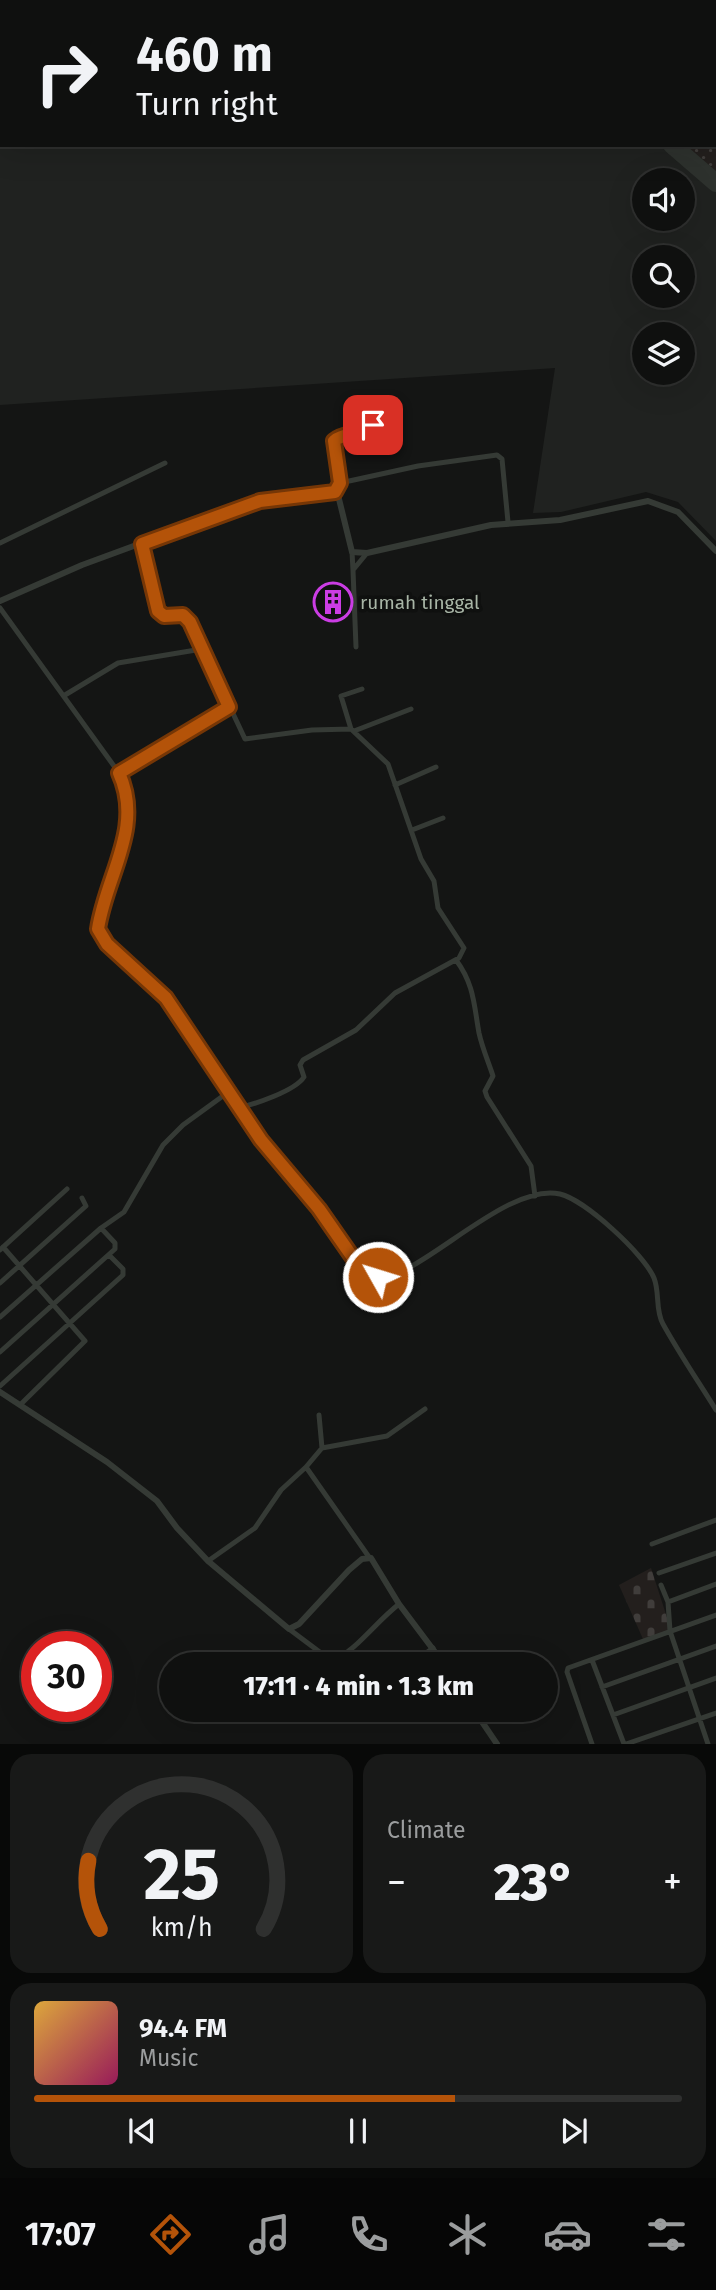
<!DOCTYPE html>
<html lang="en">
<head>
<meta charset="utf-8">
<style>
  :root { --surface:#0f100f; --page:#181918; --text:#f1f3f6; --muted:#9b9d9e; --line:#2f302f; --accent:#b45309 }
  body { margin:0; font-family:"Fira Sans",sans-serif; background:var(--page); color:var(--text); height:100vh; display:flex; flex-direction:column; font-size:26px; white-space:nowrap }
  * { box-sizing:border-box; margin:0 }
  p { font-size:23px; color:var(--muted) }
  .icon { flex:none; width:38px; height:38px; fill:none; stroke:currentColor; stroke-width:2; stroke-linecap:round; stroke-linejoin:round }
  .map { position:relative; height:1744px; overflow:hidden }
  .sheet { display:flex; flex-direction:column; gap:10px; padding:10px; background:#080908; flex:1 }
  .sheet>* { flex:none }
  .banner { position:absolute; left:0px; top:0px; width:718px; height:147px; box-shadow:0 7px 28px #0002,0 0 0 2px var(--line); background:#0f100f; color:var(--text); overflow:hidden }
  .fabs { position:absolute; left:632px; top:168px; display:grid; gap:14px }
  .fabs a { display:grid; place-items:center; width:63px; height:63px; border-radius:50%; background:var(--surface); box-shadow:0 7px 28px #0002,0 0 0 2px var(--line); font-size:35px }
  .speed { position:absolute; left:21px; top:1631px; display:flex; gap:14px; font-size:35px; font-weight:700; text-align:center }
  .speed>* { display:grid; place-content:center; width:91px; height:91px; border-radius:50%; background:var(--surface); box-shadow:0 7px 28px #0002,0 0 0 2px var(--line); line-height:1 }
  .speed .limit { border:10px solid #d22; background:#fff; color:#111 }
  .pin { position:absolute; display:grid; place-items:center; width:60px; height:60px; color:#fff; margin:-30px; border-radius:14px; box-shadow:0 4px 10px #0006 }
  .me { position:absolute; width:77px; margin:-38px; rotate:309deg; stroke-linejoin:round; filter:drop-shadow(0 0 5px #0008) }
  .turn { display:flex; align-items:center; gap:24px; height:147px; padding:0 21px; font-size:32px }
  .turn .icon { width:91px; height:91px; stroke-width:2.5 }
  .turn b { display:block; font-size:49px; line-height:60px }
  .big { font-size:52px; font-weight:800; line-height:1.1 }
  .sheet .card { flex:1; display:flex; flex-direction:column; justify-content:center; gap:10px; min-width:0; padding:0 24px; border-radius:21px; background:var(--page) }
  .sheet .dial { align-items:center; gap:0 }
  .dial svg { height:182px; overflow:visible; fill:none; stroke:var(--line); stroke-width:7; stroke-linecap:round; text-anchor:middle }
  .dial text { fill:var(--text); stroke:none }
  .song { display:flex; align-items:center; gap:21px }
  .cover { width:84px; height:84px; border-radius:10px; background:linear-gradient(135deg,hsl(40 70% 55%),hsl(330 70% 35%)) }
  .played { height:7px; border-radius:4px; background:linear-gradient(90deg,var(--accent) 65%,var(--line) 65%) }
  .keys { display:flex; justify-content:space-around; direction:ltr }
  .heat { display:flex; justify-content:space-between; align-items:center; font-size:38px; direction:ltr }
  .sheet .tiles { flex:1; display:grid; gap:10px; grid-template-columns:1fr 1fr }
  .card:last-child { grid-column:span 2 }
  .trip { position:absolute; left:159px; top:1652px; width:399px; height:70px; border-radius:35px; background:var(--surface); box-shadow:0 7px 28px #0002,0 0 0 2px var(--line); font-weight:800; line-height:70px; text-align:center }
  .menu { display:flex; height:112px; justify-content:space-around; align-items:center; background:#060606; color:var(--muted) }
  .menu .icon { width:49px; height:49px }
  .menu .current { color:var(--accent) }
  .menu b { font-size:32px; color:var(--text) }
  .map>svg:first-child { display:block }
  .built { fill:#202220; fill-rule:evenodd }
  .grass { fill:url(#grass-dots) }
  .cemetery { fill:url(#cemetery-stones) }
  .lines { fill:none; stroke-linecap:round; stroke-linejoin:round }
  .taxiway { stroke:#2e322e; stroke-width:18 }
  .runway { stroke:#2e322e; stroke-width:44 }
  .minor { stroke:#353a35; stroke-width:5 }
  .tertiary { stroke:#353a35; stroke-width:6 }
  .route-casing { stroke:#753606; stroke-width:18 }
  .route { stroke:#b45309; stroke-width:12 }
  .labels { text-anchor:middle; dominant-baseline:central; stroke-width:7; stroke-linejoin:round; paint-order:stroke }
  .poi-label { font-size:19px; fill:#a8b5a6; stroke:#0f100f; text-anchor:start }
</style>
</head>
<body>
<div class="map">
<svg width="716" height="1744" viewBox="0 0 716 1744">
  <defs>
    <pattern id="grass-dots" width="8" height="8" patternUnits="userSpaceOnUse" patternTransform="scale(1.75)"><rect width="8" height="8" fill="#231f1d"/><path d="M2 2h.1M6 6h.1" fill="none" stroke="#403d3b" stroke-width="1.8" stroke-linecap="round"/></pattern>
    <pattern id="cemetery-stones" width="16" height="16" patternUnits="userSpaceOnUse" patternTransform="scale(1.75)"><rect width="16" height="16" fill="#231f1d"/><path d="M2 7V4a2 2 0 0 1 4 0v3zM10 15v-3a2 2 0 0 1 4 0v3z" fill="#403d3b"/></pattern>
  </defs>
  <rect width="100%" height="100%" fill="#141514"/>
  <!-- built -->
  <path class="built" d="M0 0H716V541L678 502 646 492 561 512 533 513 555 368 0 405ZM2 2H716V145H2ZM644 180H682V219H644ZM644 257H682V296H644ZM644 334H682V373H644Z"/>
  <!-- grass -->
  <path class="grass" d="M0 0H327L2 2 0 26Z
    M716 14V171L685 145H716Z"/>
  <!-- cemetery -->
  <path class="cemetery" d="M651 1568 671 1630 643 1639 619 1585Z"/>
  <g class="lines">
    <!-- taxiway -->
    <path class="taxiway" d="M531 0V2
      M552 0 558 2
      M513 2 515 0
      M672 145 716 183"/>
    <!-- runway -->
    <path class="runway" d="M585 2 608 0
      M0 47H2"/>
    <!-- minor -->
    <path class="minor" d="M340 483 418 466 497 455 502 459 508 522
      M335 492 340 483 336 439 363 434 397 412
      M0 543 165 463
      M142 544 158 611 164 616H183L190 622 245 739 312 730 351 729 388 764 421 859 434 881 438 908 464 948 459 958 395 993 356 1030 303 1060 300 1065 304 1077C295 1091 255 1104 238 1108
      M352 552 353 570
      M0 608 119 773C142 824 111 875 98 925L100 936C118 959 147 974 165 997 188 1026 206 1060 226 1091 253 1131 283 1167 314 1204 330 1223 351 1268 375 1276 411 1288 504 1181 560 1194 585 1200 644 1254 654 1278 660 1293 655 1310 663 1324 679 1353 698 1381 716 1410
      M356 647 353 570 367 553
      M65 695 118 663 202 649
      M351 729 341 696 362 689
      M354 731 411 709
      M119 773 229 707
      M395 785 436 767
      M412 830 443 818
      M456 960C474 984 474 1005 479 1033 482 1047 488 1061 493 1076L485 1091 487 1097 531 1166 535 1196
      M3 1247 85 1341 21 1404
      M0 1250 67 1189
      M0 1283 86 1206 82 1198
      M0 1317 101 1228 124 1212 163 1145 183 1125 227 1093
      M0 1352 115 1249V1243L101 1228
      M0 1386 123 1275V1269L109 1255
      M319 1415 322 1448 306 1467 369 1557
      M322 1448 387 1436 425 1409
      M652 1544 716 1520
      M208 1561 255 1528 281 1490 306 1467
      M659 1573 716 1553
      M661 1585 668 1602 670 1631 708 1744
      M668 1602 716 1584
      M289 1629 333 1662C359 1647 375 1623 399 1604
      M592 1660 624 1744
      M411 1664 433 1648
      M602 1687 716 1646
      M613 1715 716 1678
      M592 1744 567 1672 568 1668 716 1615
      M626 1744 716 1713"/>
    <!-- tertiary -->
    <path class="tertiary" d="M0 601 82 565 245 505 331 491 338 495 352 552 367 553 491 525 560 520 648 501 678 512 716 551
      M0 1392 107 1462 157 1501 177 1528 208 1561 289 1629 299 1624 349 1570 362 1559 371 1558 399 1604 444 1664
      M474 1710 497 1744"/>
  </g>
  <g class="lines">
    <defs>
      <path id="route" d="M373 425C361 437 346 431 334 441L340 483 335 492 260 501 142 544 158 611 164 616 183 615 190 622 229 707 119 773C144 828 106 875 98 929L107 944 166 998 261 1140 319 1209 358 1265 378 1277"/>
    </defs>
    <!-- route casing -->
    <use href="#route" class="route-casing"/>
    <!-- route -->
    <use href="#route" class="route"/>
  </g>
  <!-- icons -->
  <defs>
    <symbol id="building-ring" viewBox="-11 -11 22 22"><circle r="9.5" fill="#0f100f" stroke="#cb3de4" stroke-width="1.5"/><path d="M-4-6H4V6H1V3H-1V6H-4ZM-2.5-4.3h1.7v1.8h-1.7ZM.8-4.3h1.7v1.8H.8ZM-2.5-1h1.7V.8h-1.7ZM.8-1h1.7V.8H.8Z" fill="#cb3de4"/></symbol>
  </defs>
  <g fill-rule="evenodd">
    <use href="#building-ring" x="311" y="580" width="44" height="44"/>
  </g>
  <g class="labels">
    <!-- poi labels -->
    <g class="poi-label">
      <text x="360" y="602">rumah tinggal</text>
    </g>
  </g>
</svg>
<div class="fabs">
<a><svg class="icon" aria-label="sound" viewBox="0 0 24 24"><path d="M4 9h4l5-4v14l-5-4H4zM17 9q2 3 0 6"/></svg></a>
<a><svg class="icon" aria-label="search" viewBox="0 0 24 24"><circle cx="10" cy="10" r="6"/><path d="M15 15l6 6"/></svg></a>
<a><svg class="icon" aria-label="layers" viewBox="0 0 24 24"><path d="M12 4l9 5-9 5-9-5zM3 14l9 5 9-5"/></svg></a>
</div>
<div class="speed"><div class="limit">30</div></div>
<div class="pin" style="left:373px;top:425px;background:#d93025"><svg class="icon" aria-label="arrive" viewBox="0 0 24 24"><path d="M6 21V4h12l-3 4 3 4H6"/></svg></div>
<svg class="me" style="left:378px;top:1277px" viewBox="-20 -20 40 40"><circle r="17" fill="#b45309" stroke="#fff" stroke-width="3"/><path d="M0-11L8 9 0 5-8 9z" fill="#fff"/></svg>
<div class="trip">17:11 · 4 min · 1.3 km</div>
<div class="banner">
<div class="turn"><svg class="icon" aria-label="right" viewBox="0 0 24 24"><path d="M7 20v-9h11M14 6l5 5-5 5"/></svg><div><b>460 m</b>Turn right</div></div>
</div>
</div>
<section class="sheet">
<div class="tiles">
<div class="card dial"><svg viewBox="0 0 100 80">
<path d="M14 69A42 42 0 1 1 86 69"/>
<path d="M14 69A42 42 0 0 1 9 39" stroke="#b45309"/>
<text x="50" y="56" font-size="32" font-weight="700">25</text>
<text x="50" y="72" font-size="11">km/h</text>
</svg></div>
<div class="card"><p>Climate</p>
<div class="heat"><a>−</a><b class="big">23°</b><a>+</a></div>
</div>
<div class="card">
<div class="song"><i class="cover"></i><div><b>94.4 FM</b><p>Music</p></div></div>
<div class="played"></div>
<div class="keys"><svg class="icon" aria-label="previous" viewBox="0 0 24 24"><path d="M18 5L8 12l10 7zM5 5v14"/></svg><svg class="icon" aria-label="pause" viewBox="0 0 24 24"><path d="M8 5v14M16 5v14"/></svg><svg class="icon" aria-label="next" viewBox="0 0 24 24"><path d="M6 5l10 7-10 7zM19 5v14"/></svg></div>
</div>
</div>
</section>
<nav class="menu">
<b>17:07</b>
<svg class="icon current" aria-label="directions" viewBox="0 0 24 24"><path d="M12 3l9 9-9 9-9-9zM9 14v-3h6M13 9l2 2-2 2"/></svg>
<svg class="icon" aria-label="music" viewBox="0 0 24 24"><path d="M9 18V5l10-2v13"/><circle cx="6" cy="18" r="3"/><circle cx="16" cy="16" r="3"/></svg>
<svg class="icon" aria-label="phone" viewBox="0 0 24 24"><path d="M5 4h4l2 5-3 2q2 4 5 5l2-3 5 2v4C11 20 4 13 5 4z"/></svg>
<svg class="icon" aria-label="climate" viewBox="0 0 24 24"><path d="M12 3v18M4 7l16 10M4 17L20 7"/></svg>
<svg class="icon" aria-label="car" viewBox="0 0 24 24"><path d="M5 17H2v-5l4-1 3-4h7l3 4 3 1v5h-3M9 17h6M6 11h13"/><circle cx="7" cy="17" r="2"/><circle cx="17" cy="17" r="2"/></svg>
<svg class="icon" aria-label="filters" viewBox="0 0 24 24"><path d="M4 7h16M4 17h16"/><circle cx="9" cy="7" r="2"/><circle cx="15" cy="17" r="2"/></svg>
</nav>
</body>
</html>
